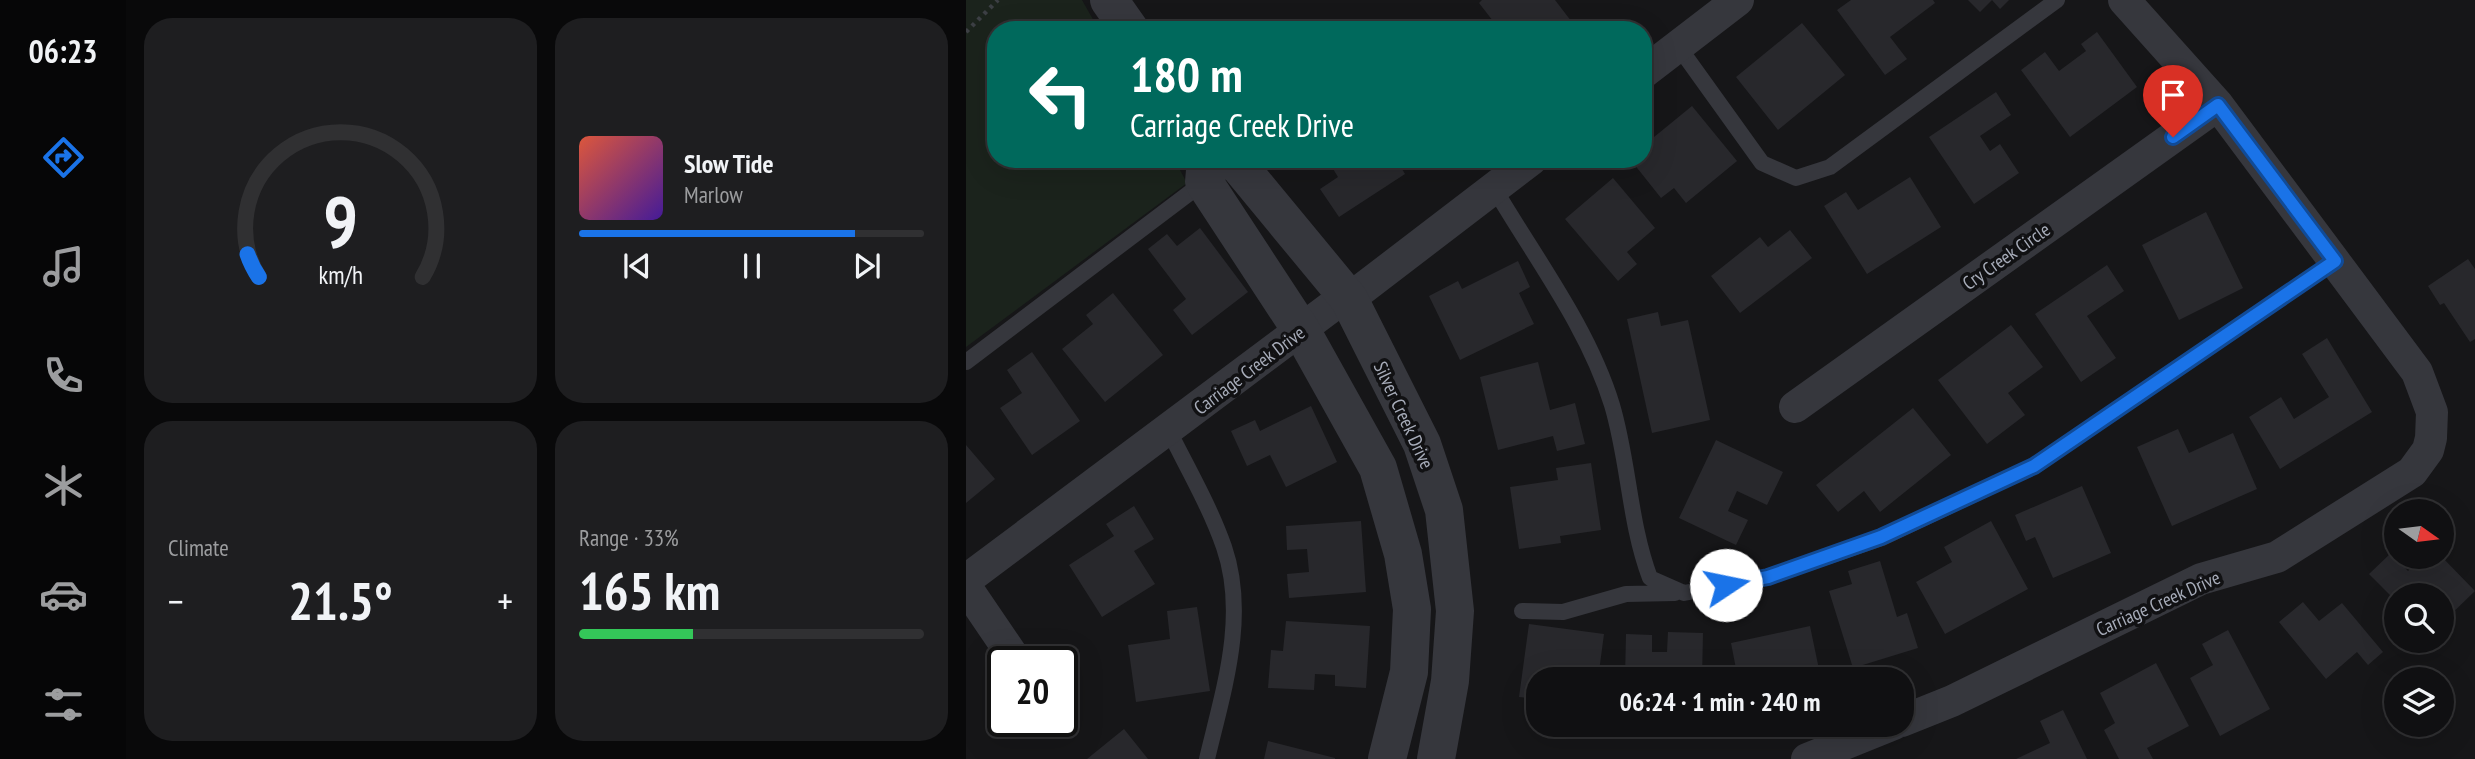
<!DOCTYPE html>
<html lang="en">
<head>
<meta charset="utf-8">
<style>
  :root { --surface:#101012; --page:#1e1e20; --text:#f1f3f6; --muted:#9c9d9f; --line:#303032; --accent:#1a73e8 }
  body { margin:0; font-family:"PT Sans Narrow",sans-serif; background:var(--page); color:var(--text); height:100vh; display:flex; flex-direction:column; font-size:26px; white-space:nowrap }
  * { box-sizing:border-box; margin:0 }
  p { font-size:23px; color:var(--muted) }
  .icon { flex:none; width:38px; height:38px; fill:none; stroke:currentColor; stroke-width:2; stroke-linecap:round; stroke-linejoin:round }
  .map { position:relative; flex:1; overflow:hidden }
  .drawer { display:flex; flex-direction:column; gap:18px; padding:18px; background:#09090a; width:840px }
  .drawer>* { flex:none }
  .hud { position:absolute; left:21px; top:21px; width:665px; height:147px; border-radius:28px; box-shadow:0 7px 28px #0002,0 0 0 2px var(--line); background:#00695c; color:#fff; overflow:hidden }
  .needle { width:46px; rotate:104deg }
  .controls { position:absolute; left:1418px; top:499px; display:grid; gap:14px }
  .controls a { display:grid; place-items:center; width:70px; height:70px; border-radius:50%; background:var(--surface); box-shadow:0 7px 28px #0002,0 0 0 2px var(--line); font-size:35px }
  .speed { position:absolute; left:21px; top:646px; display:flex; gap:14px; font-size:35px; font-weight:700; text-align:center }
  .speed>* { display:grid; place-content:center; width:91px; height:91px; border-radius:50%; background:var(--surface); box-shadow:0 7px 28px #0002,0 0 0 2px var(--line); line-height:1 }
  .speed .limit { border:4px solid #111; border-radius:10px; background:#fff; color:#111 }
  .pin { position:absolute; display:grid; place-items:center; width:60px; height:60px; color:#fff; margin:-72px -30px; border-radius:50% 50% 50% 0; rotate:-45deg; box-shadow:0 0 7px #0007 }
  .pin .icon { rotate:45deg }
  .me { position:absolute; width:77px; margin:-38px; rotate:79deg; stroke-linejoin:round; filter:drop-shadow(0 0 5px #0008) }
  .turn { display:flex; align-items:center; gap:24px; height:147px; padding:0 28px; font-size:32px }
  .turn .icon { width:91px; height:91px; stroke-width:2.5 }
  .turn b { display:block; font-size:49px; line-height:60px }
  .big { font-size:52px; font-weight:800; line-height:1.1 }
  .drawer .widget { flex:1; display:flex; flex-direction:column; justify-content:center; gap:10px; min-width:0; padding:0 24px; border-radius:28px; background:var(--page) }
  .drawer .dial { align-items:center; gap:0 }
  .dial svg { height:182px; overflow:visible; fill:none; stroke:var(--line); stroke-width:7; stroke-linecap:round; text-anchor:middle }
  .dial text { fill:var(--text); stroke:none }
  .song { display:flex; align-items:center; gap:21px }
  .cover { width:84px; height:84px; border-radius:10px; background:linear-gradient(135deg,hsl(10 70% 55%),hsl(260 70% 35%)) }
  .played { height:7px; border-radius:4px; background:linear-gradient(90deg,var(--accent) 80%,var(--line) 80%) }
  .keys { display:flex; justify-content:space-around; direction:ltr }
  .heat { display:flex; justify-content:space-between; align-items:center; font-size:38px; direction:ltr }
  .charge { height:10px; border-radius:5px; background:linear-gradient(90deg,#34c759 33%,var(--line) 0) }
  .drawer .tiles { flex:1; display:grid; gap:18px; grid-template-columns:repeat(2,1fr) }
  .trip { position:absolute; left:560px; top:667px; width:388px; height:70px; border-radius:28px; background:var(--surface); box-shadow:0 7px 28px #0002,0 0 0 2px var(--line); font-weight:800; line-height:70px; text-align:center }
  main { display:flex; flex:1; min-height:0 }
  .tabs { display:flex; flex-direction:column; width:126px; justify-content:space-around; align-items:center; background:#060607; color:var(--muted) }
  .tabs .icon { width:49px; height:49px }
  .tabs .on { color:var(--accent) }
  .tabs b { font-size:32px; color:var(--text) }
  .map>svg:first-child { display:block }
  .green { fill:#1b231c }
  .building { fill:#28282c }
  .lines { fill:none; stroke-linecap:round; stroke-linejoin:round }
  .path { stroke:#3c3f44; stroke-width:4.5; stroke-dasharray:3.5 5; stroke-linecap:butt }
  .service { stroke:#36373d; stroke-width:16 }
  .minor { stroke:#36373d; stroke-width:32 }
  .tertiary { stroke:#36373d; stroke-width:38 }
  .route-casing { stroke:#114b97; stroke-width:18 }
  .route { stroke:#1a73e8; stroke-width:12 }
  .labels { text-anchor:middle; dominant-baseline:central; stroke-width:7; stroke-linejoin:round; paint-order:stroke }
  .street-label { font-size:19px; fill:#a7acb9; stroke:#111113 }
</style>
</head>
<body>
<main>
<nav class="tabs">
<b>06:23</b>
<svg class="icon on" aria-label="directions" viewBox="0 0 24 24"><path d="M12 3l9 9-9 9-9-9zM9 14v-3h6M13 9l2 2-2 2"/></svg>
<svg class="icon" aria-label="music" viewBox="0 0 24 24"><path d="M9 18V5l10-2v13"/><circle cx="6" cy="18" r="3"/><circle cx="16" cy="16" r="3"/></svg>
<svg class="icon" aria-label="phone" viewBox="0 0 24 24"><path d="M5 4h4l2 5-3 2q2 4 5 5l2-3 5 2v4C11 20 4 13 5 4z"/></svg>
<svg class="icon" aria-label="climate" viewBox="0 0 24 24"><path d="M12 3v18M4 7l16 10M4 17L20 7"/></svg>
<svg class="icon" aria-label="car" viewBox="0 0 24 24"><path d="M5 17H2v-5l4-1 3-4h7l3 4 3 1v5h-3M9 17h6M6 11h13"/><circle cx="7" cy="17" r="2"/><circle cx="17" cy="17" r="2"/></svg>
<svg class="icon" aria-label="filters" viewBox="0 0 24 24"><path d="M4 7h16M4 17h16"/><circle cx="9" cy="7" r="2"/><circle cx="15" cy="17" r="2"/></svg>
</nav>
<section class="drawer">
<div class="tiles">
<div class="widget dial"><svg viewBox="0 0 100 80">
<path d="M14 69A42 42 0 1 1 86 69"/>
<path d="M14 69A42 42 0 0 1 9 59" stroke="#1a73e8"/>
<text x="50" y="56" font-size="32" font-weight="700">9</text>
<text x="50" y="72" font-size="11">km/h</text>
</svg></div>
<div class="widget">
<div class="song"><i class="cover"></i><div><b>Slow Tide</b><p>Marlow</p></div></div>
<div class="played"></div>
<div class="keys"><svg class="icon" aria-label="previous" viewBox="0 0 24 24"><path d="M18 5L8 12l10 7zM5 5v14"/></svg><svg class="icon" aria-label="pause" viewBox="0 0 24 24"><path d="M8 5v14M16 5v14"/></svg><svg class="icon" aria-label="next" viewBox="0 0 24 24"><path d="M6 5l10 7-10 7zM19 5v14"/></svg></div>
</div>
<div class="widget"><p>Climate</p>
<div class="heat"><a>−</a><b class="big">21.5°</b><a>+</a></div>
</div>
<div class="widget"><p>Range · 33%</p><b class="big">165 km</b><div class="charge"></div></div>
</div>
</section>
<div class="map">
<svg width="1509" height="759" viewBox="0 0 1509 759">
  <rect width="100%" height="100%" fill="#161618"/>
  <!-- green -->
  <path class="green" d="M0 0H116L133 30H30V159H208L221 183 0 347Z"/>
  <!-- building -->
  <path class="building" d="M516 0H589L612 30H534L513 3Z
    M885 0H967L969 3 924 37 941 59 919 75 871 10Z
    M1002 0H1043L1034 9 1026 0 1014 12Z
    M836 23 879 75 812 130 770 77Z
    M1131 32 1171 87 1104 137 1055 70 1079 52 1093 71 1120 51 1115 44Z
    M1030 92 1045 115 1014 136 1024 151 1034 144 1053 173 1008 204 963 137Z
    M726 106 771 161 720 203 708 188 695 198 664 159H677V146Z
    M361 159H430L439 174 373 217 354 189 372 177Z
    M944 177 975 227 901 274 858 206 880 192 892 210Z
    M647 178 689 228 661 252 671 264 652 281 599 219Z
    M1240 212 1277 288 1213 320 1176 245Z
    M234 228 282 292 226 335 207 310 220 299 182 249 201 234 211 246Z
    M824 230 846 258 774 313 745 276 794 237 802 247Z
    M1502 259 1509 269V339L1504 342 1478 303 1474 305 1462 286Z
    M552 261 564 287 553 293 568 324 494 360 463 296 492 281 496 289Z
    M1141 265 1158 291 1121 316 1150 358 1115 382 1069 314Z
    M147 293 197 355 139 402 96 349 127 324 120 315Z
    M692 312 695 326 722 320 744 420 686 433 661 319Z
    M1045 325 1077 367 1042 393 1059 415 1021 444 972 380Z
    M1361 338 1406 412 1314 469 1283 417 1315 397 1328 419 1363 397 1336 354Z
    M66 352 114 421 66 455 34 408 56 393 41 370Z
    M572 362 584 410 609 403 619 444 591 451 587 436 532 450 514 377Z
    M345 406 371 462 320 487 304 455 281 466 265 431 289 420 294 431Z
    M947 408 985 455 914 512 898 491 872 512 850 485Z
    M1212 429 1223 453 1267 433 1291 489 1206 526 1171 447Z
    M750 440 817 472 801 505 771 491 762 511 782 520 770 545 713 518Z
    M0 445 29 479 0 503Z
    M625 463 635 530 594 536 595 543 553 549 544 487 592 480 590 468Z
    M1116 486 1145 553 1087 578 1069 537 1060 541 1049 515Z
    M168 506 188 539 168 551 189 584 136 617 103 565 148 536 140 524Z
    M395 521 400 592 323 598 321 574 343 572 341 549 321 550 320 526Z
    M1025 521 1062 589 979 634 950 582 986 562 978 547Z
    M1425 553 1442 571 1457 556H1475L1509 591 1475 624V595H1430V601L1403 574Z
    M914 561 931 617 941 613 952 648 887 668 863 591 886 584 882 571Z
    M1337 602 1353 621 1376 603 1417 652 1402 665 1391 652 1360 679 1313 622Z
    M231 607 244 691 170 702 162 645 204 639 201 611Z
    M320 621 404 626 400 688 369 686V675L349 674 348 690 302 688 305 650 317 651Z
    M563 624 638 634 632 679H572V699L553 697Z
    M844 626 855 679H772L765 643Z
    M1262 630 1304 709 1254 736 1224 678 1247 665 1236 644Z
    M702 632 737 633 736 679H659L660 634 686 635V652H701Z
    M1190 663 1223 726 1181 748 1187 759H1153L1138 730 1149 723 1134 693Z
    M1097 710 1121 759H1050L1084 743 1074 721Z
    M158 729 182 759H121Z
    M302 741 369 758V759H298Z"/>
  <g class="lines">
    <!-- path -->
    <path class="path" d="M0 32 32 0"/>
    <!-- service -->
    <path class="service" d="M712 46 796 163 830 178 864 167 1091 0
      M528 188C569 258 622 327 646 405 663 462 663 522 684 578L718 593 802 577 916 538 1068 466 1369 261
      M0 362 238 182
      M203 431C222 469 244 507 258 547 282 617 257 691 241 759
      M556 611 597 612 660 594 709 593"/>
    <!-- minor -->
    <path class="minor" d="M677 73 772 0
      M829 407 1252 105
      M0 580 365 307 383 299 566 159
      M0 587 51 662
      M936 721 986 701 1235 579 1311 557 1446 472 1462 450 1465 438 1466 412 1451 372 1252 105 1158 0
      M841 759 928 724"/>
    <!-- tertiary -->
    <path class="tertiary" d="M143 0 164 30
      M240 159 238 182 335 330 412 468 437 554 446 609 443 672 421 759
      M264 159 274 167 383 299 456 444 478 510 489 611 484 681 470 759"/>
  </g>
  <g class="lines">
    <defs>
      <path id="route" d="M760 585 802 577 915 537 1068 466 1369 261 1252 105 1207 137"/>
    </defs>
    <!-- route casing -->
    <use href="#route" class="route-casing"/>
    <!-- route -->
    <use href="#route" class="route"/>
  </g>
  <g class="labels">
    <!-- street labels -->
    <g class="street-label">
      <text transform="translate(1040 256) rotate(-35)">Cry Creek Circle</text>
      <text transform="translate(283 370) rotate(-37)">Carriage Creek Drive</text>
      <text transform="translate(438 415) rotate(65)">Silver Creek Drive</text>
      <text transform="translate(1192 603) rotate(-24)">Carriage Creek Drive</text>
    </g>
  </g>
</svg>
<div class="controls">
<a><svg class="needle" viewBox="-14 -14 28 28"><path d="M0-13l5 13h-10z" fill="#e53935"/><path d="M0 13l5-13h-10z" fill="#9c9d9f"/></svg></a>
<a><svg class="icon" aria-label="search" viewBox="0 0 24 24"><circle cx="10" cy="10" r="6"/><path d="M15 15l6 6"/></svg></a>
<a><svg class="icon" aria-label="layers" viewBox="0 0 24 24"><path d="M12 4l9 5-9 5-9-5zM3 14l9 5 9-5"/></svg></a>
</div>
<div class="speed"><div class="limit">20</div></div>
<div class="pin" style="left:1207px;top:137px;background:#d93025"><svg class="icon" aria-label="arrive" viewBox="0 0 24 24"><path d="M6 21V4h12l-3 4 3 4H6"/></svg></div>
<svg class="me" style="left:760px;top:585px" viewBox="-20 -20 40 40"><circle r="19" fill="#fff"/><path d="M0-13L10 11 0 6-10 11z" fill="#1a73e8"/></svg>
<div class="trip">06:24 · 1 min · 240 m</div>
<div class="hud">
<div class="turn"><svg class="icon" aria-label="left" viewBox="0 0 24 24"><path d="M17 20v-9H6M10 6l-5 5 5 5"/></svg><div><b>180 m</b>Carriage Creek Drive</div></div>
</div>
</div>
</main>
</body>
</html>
